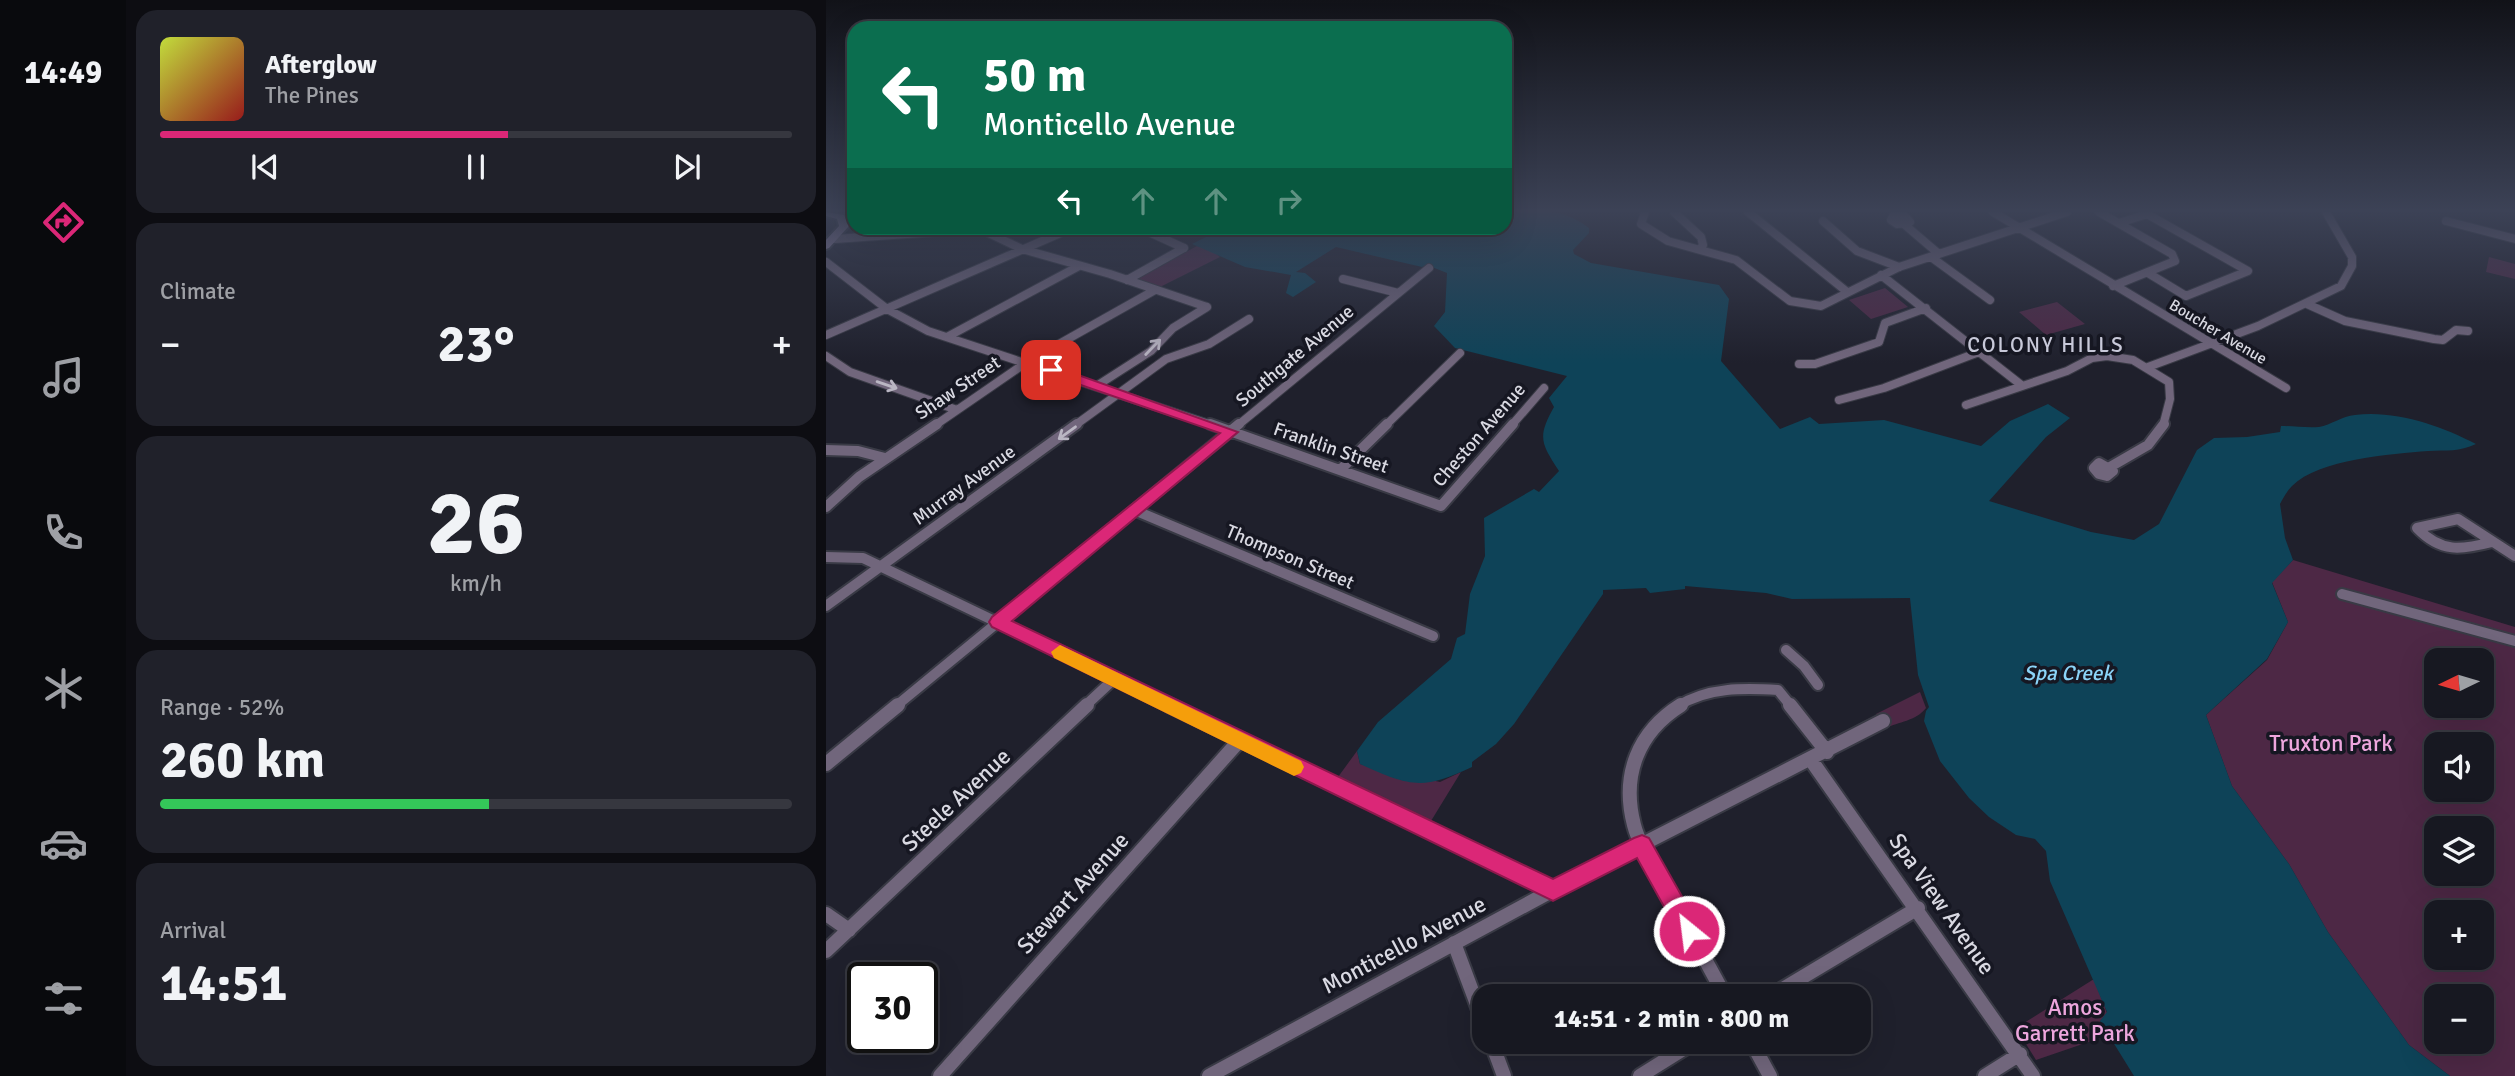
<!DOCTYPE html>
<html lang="en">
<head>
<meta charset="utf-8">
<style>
  :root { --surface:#171821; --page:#20212a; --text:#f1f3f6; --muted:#9ea0a5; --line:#36373f; --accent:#db2777 }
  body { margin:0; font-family:Signika,sans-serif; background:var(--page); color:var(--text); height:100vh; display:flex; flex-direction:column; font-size:26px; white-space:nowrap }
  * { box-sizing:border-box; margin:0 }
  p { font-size:23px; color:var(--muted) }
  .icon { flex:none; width:38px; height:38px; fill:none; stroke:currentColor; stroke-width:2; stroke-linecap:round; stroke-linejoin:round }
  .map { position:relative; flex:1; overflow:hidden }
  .side { display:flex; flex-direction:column; gap:10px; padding:10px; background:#0d0d12; width:700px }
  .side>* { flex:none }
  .guide { position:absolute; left:21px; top:21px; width:665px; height:214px; border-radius:21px; box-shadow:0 7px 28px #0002,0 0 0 2px var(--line); background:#0b6e4f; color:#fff; overflow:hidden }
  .needle { width:46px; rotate:265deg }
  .controls { position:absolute; left:1598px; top:648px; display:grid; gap:14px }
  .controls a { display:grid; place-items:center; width:70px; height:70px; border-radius:14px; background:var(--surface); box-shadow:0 7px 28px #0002,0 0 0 2px var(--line); font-size:35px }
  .speed { position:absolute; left:21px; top:962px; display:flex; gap:14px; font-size:35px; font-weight:700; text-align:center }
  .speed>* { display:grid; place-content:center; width:91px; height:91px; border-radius:50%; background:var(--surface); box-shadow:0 7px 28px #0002,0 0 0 2px var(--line); line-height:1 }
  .speed .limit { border:4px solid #111; border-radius:10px; background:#fff; color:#111 }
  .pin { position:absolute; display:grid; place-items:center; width:60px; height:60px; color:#fff; margin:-30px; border-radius:14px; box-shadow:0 4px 10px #0006 }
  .me { position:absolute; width:77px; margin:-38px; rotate:331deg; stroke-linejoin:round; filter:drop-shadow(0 0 5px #0008) }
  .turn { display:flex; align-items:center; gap:24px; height:147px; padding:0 21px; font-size:32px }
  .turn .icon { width:91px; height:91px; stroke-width:2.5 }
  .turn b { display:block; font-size:49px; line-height:60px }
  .lanes { display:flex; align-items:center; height:66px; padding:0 21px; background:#0003; justify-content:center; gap:35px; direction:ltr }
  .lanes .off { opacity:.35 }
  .big { font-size:52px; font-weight:700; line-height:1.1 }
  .side .widget { flex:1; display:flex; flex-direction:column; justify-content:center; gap:10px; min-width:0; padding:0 24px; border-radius:21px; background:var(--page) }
  .side .dial { align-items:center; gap:0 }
  .dial b { font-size:91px; line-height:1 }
  .song { display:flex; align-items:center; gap:21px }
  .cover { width:84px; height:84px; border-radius:10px; background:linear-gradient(135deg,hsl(70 70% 55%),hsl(0 70% 35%)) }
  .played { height:7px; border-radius:4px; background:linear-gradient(90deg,var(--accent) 55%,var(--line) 55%) }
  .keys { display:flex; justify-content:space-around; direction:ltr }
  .heat { display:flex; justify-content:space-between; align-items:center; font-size:38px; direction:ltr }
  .charge { height:10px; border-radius:5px; background:linear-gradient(90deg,#34c759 52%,var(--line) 0) }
  .trip { position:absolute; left:646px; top:984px; width:399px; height:70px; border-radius:21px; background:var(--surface); box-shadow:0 7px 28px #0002,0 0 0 2px var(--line); font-weight:700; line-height:70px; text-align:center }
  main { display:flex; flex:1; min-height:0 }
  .tabs { display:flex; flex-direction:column; width:126px; justify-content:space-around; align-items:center; background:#090a0d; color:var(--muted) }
  .tabs .icon { width:49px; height:49px }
  .tabs .selected { color:var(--accent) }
  .tabs b { font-size:32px; color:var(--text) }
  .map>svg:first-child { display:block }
  .green { fill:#4d2845; fill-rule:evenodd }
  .water { fill:#0e4358 }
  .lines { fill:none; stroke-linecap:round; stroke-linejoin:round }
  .street-far2-casing { stroke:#393a45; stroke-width:10 }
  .street-far1-casing { stroke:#393a45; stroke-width:14 }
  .street-casing { stroke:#393a45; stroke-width:18 }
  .secondary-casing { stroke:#393a45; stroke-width:4 }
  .street-far2 { stroke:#71667c; stroke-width:8 }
  .street-far1 { stroke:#71667c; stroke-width:10 }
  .street { stroke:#71667c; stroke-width:14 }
  .secondary { fill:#9f8db0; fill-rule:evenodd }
  .oneway { stroke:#bab6c3 }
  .route { fill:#db2777; stroke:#8e194d; stroke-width:2 }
  .slow { fill:#f59e0b }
  .labels { text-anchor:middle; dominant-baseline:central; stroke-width:7; stroke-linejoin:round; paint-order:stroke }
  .far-street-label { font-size:16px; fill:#d9d9e2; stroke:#161722 }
  .street-label { font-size:19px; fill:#d9d9e2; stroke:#161722 }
  .neighbourhood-label { font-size:21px; letter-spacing:2px; fill:#c8c9d9; stroke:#161722 }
  .water-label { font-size:21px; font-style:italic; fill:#8bd4f8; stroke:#161722 }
  .near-park-label { font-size:23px; fill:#eda6dd; stroke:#161722 }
  .near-street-label { font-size:23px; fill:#d9d9e2; stroke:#161722 }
</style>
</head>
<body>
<main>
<nav class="tabs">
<b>14:49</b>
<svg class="icon selected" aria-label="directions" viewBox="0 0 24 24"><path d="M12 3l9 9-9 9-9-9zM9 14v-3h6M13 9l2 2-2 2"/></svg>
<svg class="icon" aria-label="music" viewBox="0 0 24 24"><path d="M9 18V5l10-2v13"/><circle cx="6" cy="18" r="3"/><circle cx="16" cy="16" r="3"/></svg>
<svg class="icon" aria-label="phone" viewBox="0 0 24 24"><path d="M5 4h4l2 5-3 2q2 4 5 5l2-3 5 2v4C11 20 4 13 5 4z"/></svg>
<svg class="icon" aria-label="climate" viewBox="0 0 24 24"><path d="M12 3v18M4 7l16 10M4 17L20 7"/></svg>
<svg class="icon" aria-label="car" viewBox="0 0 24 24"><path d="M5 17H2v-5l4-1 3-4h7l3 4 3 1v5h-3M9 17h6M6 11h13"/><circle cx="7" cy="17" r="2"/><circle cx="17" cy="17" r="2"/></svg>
<svg class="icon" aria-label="filters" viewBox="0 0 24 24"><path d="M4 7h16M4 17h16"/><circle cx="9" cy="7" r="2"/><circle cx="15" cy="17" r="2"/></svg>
</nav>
<section class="side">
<div class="widget">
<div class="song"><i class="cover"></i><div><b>Afterglow</b><p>The Pines</p></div></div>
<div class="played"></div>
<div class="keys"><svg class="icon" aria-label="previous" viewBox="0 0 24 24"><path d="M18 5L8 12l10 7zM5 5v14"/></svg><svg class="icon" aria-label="pause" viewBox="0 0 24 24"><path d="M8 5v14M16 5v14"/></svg><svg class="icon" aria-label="next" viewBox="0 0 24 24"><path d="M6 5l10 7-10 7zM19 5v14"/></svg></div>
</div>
<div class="widget"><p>Climate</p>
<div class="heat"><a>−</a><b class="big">23°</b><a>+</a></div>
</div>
<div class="widget dial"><b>26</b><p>km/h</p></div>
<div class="widget"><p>Range · 52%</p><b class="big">260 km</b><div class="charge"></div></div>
<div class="widget"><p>Arrival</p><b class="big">14:51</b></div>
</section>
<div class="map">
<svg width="1689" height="1076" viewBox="0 0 1689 1076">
  <rect width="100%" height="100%" fill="#1f202c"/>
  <!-- green -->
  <path class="green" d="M371 246 387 250 394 257 334 287 310 279Z
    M1663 257 1689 264V279L1660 272Z
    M1059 288 1082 307 1045 319 1023 300Z
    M1231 302 1259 324 1220 335 1193 312Z
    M1467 560 1689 627V1076H1624L1583 1045 1502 932 1463 864 1406 786 1380 715 1441 660 1462 622 1446 582ZM1610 660H1656V705H1610ZM1610 744H1656V789H1610ZM1610 828H1656V873H1610ZM1610 912H1656V957H1610ZM1610 996H1656V1041H1610Z
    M1094 692 1100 708C1090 721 1072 722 1060 728L1050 714Z
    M531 751 534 764 614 782 635 772 605 821 512 777Z
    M1268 979 1281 1013 1274 1022 1283 1035 1210 1060 1190 1028Z"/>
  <!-- water -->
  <path class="water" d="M679 212C713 212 735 206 763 228V233L747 250 748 254 765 263 893 285 903 299 895 361 954 429 984 417 993 424 1058 420 1155 446 1184 421 1222 404 1244 418 1220 437 1163 501 1265 532 1308 540 1333 524 1371 450 1388 438 1421 437 1454 432 1455 426C1467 426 1481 428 1493 427 1505 425 1516 416 1529 415 1570 410 1615 426 1650 444 1633 452 1621 450 1602 451 1566 454 1493 459 1466 486 1461 491 1457 498 1454 504L1459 538 1467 560 1446 583 1462 622 1441 659 1380 715 1406 786 1463 864 1502 932 1583 1045 1624 1076H1308L1274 1021 1281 1012 1224 881 1220 851 1209 839 1190 835 1163 817 1143 798 1114 761 1098 721 1100 711 1103 707 1092 675 1084 598 966 599 940 593 859 586V589L824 593 820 588 777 590V594L688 724 670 744 646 762V767C596 791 583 786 534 764L531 751 552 722 625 659 631 638 639 634 644 594 659 556 658 518 708 489 713 492 733 471C715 443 711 437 728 407L723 398 741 376 629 348 608 326 619 312 621 273 601 265 596 267 510 247 470 272 479 273 490 282 467 297 460 293 465 275 419 267 366 244 398 228 418 232 435 228H679Z"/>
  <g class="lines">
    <defs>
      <path id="street-far2" d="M819 212 815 224 842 241 910 260 964 301 995 306 1073 267 1241 212
        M848 212 875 237 877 245 874 249
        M922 212 1020 291
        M1167 212 1460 388
        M1273 212 1346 254 1349 261 1287 286
        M1067 216H1079L1084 222 1071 224 1065 220Z
        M997 221 1031 251 1073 267
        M1620 221 1689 239
        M1293 223 1321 214 1422 271 1360 296 1322 273
        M1079 225 1113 254
        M314 228 358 248
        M9 239 154 229 196 249 284 274 381 307
        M1105 257 1164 300
        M0 262 61 309 102 331 389 426
        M1055 275 1194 384
        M517 279 572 293
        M301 280 358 248
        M1481 304 1519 321 1608 339 1617 340 1630 330 1642 331
        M0 335 246 228
        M121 337 253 266
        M0 356 24 372 131 410
        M973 364H989L1053 342 1059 323 1100 308
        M1322 367 1432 326 1515 286 1526 266V257L1500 212
        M272 385 325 351 347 328 381 307
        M1013 400 1058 388 1153 352
        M1140 405 1241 371 1266 358 1281 356 1307 360 1343 382 1344 399 1337 426
        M108 426 201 362 329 290
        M248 426 340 359 383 344 423 319
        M411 426 603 268
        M559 426 634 353
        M685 426 718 388"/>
      <path id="street-far1" d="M384 424 615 506 687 424
        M0 450 32 451 59 458
        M1273 463 1287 471 1281 476 1273 474 1268 468Z
        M1284 467 1322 445 1338 424
        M515 469 561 424
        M0 507 33 477 111 424
        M308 510 607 636
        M1666 542C1635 550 1615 553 1591 528L1632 519 1689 556
        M0 557 37 558 346 706
        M1516 594 1689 641
        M0 606 251 424
        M960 650 978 666 992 685
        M70 706 413 424
        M259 706 288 679
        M852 706C882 687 918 688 952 690L965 706"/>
      <path id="street" d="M343 705 727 890
        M855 705C812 732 795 775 808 825 814 849 834 874 845 896 863 930 881 963 899 996
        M964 705 1001 752
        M985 760 1207 1076
        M0 764 72 705
        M0 914 23 930
        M628 943 658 1023
        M0 951 261 705
        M945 996 1092 908
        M665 1041 678 1076
        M925 1041 944 1076
        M114 1076 413 741
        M383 1076 727 890 1057 721
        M814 1076 870 1041
        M1159 1076 1194 1054"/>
      <path id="secondary" d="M0 212 18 215 23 226 3 248 0 249V240L13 226 11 219 0 216Z"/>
    </defs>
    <!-- street-far2 casing -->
    <use href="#street-far2" class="street-far2-casing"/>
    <!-- street-far1 casing -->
    <use href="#street-far1" class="street-far1-casing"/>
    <!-- street casing -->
    <use href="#street" class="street-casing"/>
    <!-- secondary casing -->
    <use href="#secondary" class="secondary-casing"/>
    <!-- street-far2 -->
    <use href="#street-far2" class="street-far2"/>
    <!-- street-far1 -->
    <use href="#street-far1" class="street-far1"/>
    <!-- street -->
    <use href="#street" class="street"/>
    <!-- secondary -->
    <use href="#secondary" class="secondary"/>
  </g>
  <!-- one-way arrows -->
  <defs><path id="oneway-shaft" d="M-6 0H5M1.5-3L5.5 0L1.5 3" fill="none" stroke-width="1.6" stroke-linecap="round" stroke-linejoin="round" transform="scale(1.75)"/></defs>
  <g class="oneway">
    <use href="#oneway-shaft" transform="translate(327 347) rotate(-46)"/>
    <use href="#oneway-shaft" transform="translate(61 385) rotate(19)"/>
    <use href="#oneway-shaft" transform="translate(241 433) rotate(144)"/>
  </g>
  <!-- sky -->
  <linearGradient id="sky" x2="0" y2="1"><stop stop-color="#111218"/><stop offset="0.58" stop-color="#3c4256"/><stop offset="1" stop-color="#3c4256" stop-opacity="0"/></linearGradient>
  <rect width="1689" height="363" fill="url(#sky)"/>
  <!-- route -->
  <path class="route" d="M220 367H230L412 432 186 621 727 879 808 838 816 835 823 838 871 923 875 931 871 939 863 942 856 939 811 858 727 901 166 627 163 622 166 617 394 433 220 373Z"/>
  <!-- slow -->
  <path class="slow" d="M234 645 475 761 478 767 475 773 468 776 462 773 228 658 225 652Z"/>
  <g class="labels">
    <!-- far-street labels -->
    <g class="far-street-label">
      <text transform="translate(1392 332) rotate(31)">Boucher Avenue</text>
    </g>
    <!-- street labels -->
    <g class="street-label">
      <text transform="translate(469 356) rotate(-40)">Southgate Avenue</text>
      <text transform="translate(132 388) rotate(-34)">Shaw Street</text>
      <text transform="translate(653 435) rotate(-49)">Cheston Avenue</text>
      <text transform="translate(505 448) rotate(19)">Franklin Street</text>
      <text transform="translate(138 485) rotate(-36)">Murray Avenue</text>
      <text transform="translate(464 557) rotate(23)">Thompson Street</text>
    </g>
    <!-- neighbourhood labels -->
    <g class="neighbourhood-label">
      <text x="1220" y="345">COLONY HILLS</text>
    </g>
    <!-- water labels -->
    <g class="water-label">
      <text x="1242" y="673">Spa Creek</text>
    </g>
    <!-- near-park labels -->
    <g class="near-park-label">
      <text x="1505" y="743">Truxton Park</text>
      <text x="1249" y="1007">Amos<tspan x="1249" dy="26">Garrett Park</tspan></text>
    </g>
    <!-- near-street labels -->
    <g class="near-street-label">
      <text transform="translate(130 800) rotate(-43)">Steele Avenue</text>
      <text transform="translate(247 893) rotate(-48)">Stewart Avenue</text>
      <text transform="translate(1116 904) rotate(55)">Spa View Avenue</text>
      <text transform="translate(578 945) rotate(-28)">Monticello Avenue</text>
    </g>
  </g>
</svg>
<div class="controls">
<a><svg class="needle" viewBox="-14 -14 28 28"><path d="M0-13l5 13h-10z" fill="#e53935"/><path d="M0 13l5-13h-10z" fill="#9ea0a5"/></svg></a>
<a><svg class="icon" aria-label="sound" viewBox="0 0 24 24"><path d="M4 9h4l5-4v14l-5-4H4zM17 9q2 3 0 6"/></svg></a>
<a><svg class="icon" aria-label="layers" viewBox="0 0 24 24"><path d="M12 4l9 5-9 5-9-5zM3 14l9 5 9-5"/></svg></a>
<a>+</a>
<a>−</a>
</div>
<div class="speed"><div class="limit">30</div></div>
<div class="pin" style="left:225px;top:370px;background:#d93025"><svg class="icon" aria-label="arrive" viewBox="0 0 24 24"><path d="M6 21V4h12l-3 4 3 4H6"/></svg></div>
<svg class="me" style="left:863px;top:931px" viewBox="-20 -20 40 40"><circle r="17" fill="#db2777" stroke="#fff" stroke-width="3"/><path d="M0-11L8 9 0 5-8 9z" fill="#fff"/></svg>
<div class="trip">14:51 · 2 min · 800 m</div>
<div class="guide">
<div class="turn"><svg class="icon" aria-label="left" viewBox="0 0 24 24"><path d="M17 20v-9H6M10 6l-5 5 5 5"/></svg><div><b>50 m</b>Monticello Avenue</div></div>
<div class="lanes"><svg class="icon" aria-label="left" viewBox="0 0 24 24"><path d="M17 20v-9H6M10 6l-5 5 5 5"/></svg><svg class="icon off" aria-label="ahead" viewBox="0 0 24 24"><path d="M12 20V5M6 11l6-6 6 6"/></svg><svg class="icon off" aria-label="ahead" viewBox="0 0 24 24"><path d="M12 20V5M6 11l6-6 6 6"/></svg><svg class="icon off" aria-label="right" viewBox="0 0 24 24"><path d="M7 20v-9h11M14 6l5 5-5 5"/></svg></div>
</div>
</div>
</main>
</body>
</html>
